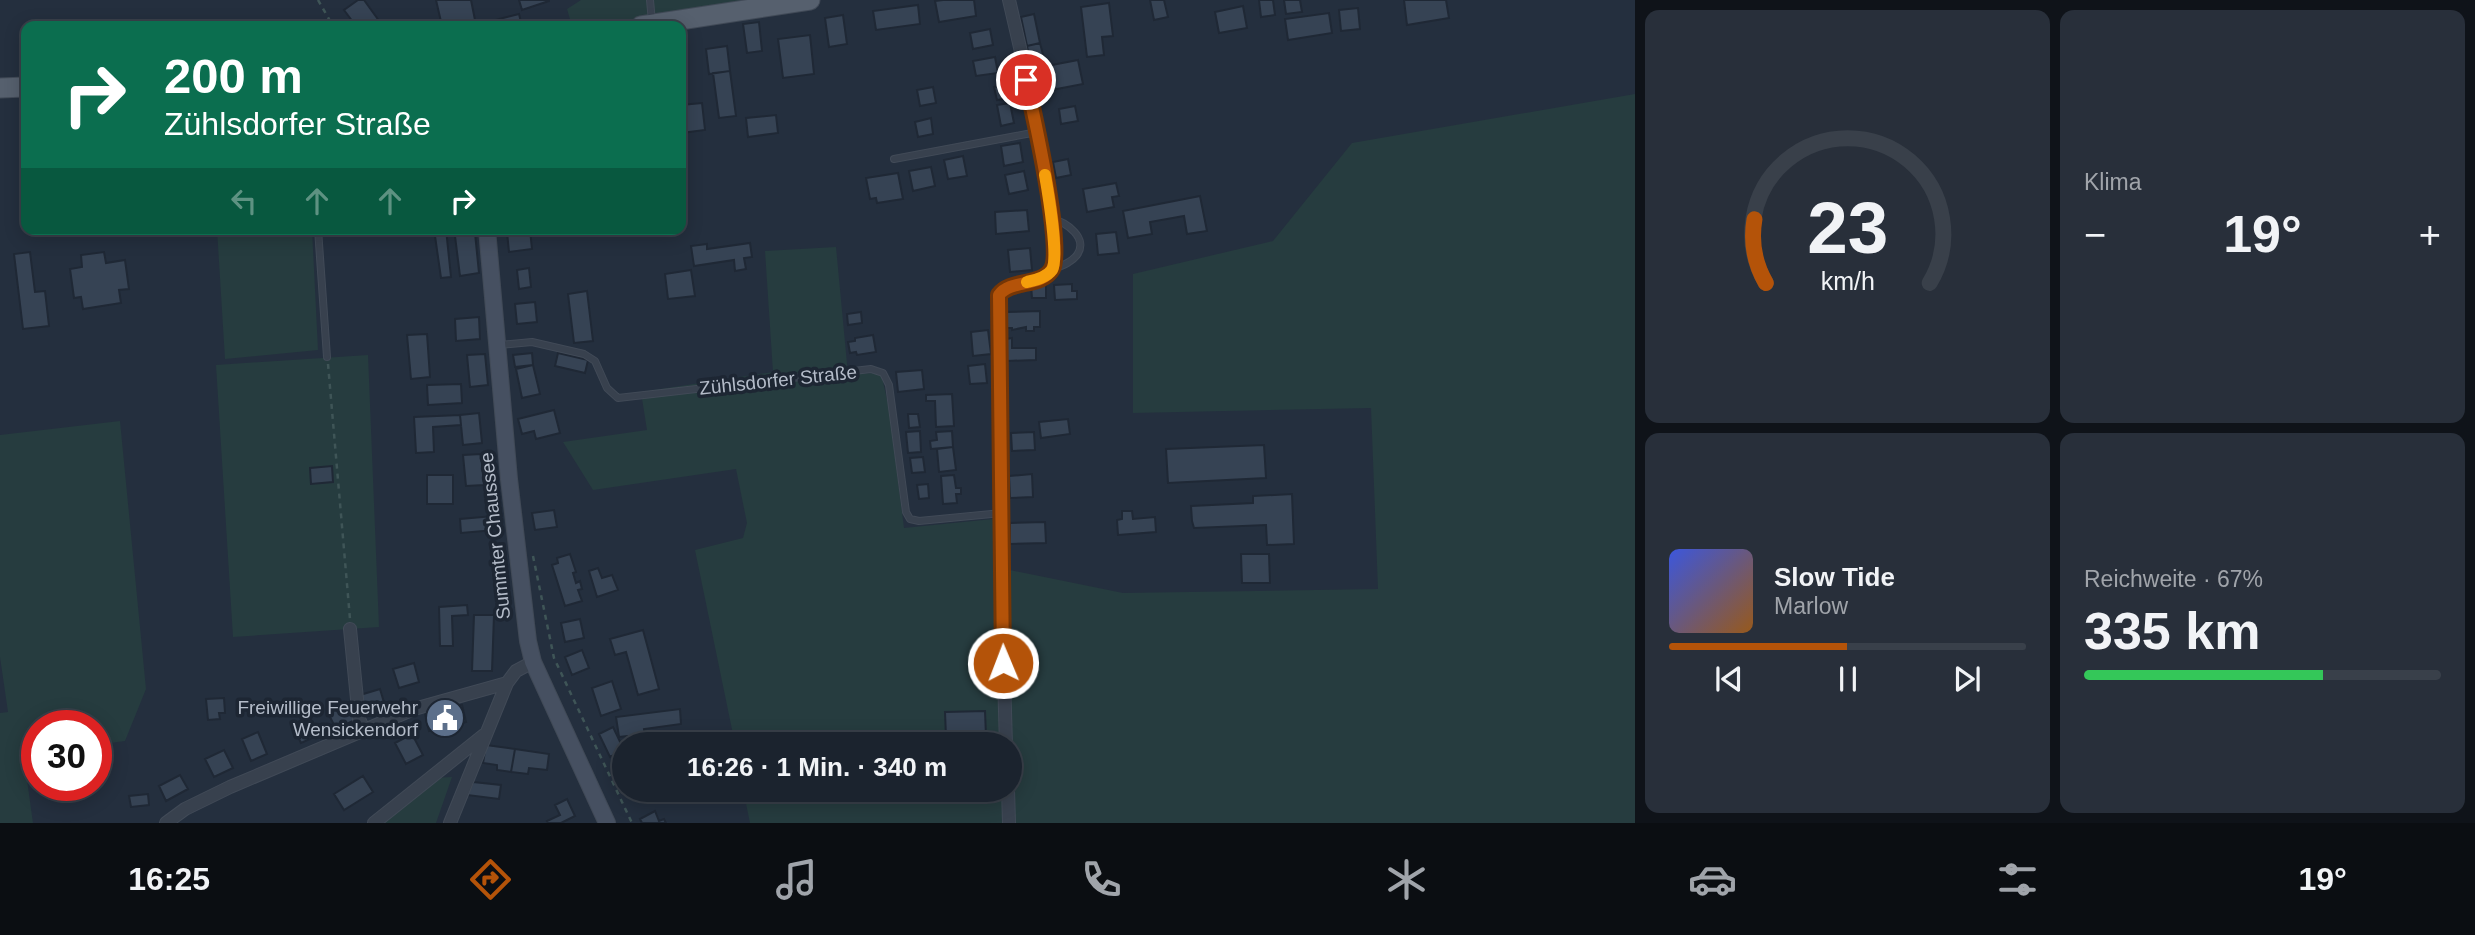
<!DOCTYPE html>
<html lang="de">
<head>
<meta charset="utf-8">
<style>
  :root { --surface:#1b232e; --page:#282f3a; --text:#f1f3f6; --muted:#a0a4aa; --line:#39404a; --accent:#b45309 }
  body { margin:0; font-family:Helvetica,sans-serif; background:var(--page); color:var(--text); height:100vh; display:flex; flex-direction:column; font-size:26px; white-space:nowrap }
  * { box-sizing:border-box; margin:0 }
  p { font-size:23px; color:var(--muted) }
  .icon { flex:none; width:38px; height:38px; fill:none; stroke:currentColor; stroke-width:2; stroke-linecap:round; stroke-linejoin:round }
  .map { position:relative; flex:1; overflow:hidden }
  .side { display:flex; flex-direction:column; gap:10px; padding:10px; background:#0f1319; width:840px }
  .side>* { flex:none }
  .banner { position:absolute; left:21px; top:21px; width:665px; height:214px; border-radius:14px; box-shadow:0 4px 18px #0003,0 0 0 2px var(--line); background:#0b6e4f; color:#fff; overflow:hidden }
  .speed { position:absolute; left:21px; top:710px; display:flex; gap:14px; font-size:35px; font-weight:700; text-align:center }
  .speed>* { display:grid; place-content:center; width:91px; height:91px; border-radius:50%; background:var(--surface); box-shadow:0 4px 18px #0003,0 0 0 2px var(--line); line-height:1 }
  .speed .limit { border:10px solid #d22; background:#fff; color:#111 }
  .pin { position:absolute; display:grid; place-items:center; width:60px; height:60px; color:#fff; margin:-30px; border:4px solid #fff; border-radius:50%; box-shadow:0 2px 7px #0007 }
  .me { position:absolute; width:77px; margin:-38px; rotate:359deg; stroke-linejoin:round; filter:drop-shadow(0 0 5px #0008) }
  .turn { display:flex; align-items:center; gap:24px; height:147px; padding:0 28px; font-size:32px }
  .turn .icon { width:91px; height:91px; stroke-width:2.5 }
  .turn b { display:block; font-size:49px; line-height:60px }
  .lanes { display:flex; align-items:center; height:66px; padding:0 28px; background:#0003; justify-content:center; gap:35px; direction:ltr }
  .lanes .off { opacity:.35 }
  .big { font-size:52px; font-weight:800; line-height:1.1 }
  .side .widget { flex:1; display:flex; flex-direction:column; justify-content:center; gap:10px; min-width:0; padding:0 24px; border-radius:14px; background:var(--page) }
  .side .dial { align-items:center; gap:0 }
  .dial svg { height:182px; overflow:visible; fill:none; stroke:var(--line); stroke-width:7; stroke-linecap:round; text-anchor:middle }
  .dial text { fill:var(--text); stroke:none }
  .song { display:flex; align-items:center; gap:21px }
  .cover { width:84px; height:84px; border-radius:10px; background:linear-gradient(135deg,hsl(230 70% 55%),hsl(30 70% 35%)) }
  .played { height:7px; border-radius:4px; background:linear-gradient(90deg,var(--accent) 50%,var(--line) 50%) }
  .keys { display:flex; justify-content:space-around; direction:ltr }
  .heat { display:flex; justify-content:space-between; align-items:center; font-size:38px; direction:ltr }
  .charge { height:10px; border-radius:5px; background:linear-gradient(90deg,#34c759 67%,var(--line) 0) }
  .side .tiles { flex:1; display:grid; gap:10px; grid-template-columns:repeat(2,1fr) }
  .trip { position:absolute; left:612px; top:732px; width:410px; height:70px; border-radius:35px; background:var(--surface); box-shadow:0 4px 18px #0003,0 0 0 2px var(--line); font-weight:800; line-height:70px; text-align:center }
  .tabs { display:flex; height:112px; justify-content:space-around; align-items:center; background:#0b0e12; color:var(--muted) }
  .tabs .icon { width:49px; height:49px }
  .tabs .current { color:var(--accent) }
  .tabs b { font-size:32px; color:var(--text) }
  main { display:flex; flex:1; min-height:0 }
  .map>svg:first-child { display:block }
  .green { fill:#263c3f }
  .building { fill:#364354; stroke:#1f2835; stroke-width:2 }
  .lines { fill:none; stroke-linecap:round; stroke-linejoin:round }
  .lane-casing { stroke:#414a57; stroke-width:8 }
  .street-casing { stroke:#414a57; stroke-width:14 }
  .secondary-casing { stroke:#414a57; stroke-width:18 }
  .primary-casing { stroke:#414a57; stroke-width:21 }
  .path { stroke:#3f5557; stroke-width:2.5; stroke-dasharray:5 5; stroke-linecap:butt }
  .lane { stroke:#38414e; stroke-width:6 }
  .street { stroke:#38414e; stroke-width:12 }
  .secondary { stroke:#465061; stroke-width:16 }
  .primary { stroke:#56606e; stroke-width:19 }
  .route-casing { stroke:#753606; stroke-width:18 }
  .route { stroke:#b45309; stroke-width:12 }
  .slow { stroke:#f59e0b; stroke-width:12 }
  .labels { text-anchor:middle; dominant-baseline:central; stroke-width:7; stroke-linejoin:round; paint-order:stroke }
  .street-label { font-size:19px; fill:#b4bcc9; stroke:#1d2633 }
  .poi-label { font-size:19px; fill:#b4bcc9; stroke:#1d2633; text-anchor:end }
</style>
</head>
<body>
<main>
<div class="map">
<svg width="1635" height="823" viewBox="0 0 1635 823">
  <rect width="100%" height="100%" fill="#242f3e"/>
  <!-- green -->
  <path class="green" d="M581 0H755L590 26H572L567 9Z
    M1635 94V823H750L743 789H1010V744H735L695 550 743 538 747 523 736 469 593 490 563 442 647 430 641 392 773 372 765 251 836 247 848 374 881 373 889 408 904 528 993 519 995 567 1123 593 1378 589 1371 408 1133 413V274L1273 241 1352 143Z
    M217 229H312L318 350 225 359Z
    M368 355 379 627 233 637 216 365Z
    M120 421 146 689 125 741 96 745V726H37V755L24 758 33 823H0V713L8 712 0 657V435Z
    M452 777 436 823H381L434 778Z"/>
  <!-- building -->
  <path class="building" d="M358 0H364L382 25 356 26 344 10Z
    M436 0H471L476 25 519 14 522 26H442Z
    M519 0H549V1L522 10Z
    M943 0H974L976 16 939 22 935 1Z
    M1150 0H1164L1168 17 1154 20Z
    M1259 0H1273L1275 15 1261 17Z
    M1284 0H1300L1302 12 1286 14Z
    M1404 0H1446L1449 18 1407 25Z
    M1109 3 1113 36 1102 37 1104 55 1087 57 1081 7Z
    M918 5 920 24 876 30 873 11Z
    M1243 6 1247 28 1219 33 1215 12Z
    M1358 8 1360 29 1341 31 1339 10Z
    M1329 13 1332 33 1288 40 1285 19Z
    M1034 14 1040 43 1027 46 1021 17Z
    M843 15 847 44 829 47 825 18Z
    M759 22 762 51 747 53 743 24Z
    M990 29 993 45 973 49 970 33Z
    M810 35 814 74 783 78 778 39Z
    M1040 43 1046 66 1031 69 1027 46Z
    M727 46 730 71 709 74 706 49Z
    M995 57 998 73 976 76 973 61Z
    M1078 60 1083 84 1036 93 1031 69Z
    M730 71 736 116 719 118 713 73Z
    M1007 84 1010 98 997 100 994 87Z
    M933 87 936 103 920 106 917 90Z
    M702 103 705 130 681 133V105Z
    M1010 103 1014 123 1001 126 997 105Z
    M1075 106 1078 121 1061 124 1059 109Z
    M776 115 778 133 748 137 746 118Z
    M931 118 933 134 918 137 915 122Z
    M1020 143 1023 162 1004 166 1001 146Z
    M963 156 967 176 948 179 944 160Z
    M1068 159 1071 175 1056 178 1053 162Z
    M931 167 935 186 913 191 909 171Z
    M1024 171 1028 190 1009 194 1005 175Z
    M898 173 903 199 877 203 876 198 870 199 866 178Z
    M1116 183 1119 196 1112 197 1114 207 1087 212 1083 189Z
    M1200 196 1207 231 1187 234 1184 216 1150 222 1152 234 1128 238 1123 211Z
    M1027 210 1029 231 996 234 995 212Z
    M434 229H446L451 277 441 278Z
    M530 230 532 249 509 252 507 232Z
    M1116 232 1119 253 1098 255 1096 234Z
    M475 233 479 273 460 276 455 236Z
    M750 243 752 257 744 258 746 269 735 271 734 260 694 266 691 246 707 244V249Z
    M1030 248 1032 270 1010 272 1008 250Z
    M30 252 35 292 45 291 49 326 23 329 14 254Z
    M104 252 106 263 125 260 129 289 119 290 121 303 83 309 81 297 74 298 70 269 82 267 81 255Z
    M529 268 531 287 519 289 517 270Z
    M691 270 695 296 668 299 665 274Z
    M1046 284V298H1032L1031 285Z
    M1072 284V291H1077V299L1055 300 1054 285Z
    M587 291 593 341 574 343 568 294Z
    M535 302 537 322 517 324 515 304Z
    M1040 311V327H1034V331H1026V327L1012 330V328H1006V312Z
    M861 312 862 323 848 325 847 314Z
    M479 317 480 339 456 341 455 319Z
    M988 330 991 354 973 356 971 332Z
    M427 334 430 377 411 379 407 335Z
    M873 335 876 352 857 355 856 352 850 353 848 342 855 341V338Z
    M1012 338V348H1036V360L1007 361 1006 339Z
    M532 353 533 365 515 367 513 355Z
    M558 353 588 360 585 373 555 366Z
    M485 354 488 385 470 387 467 355Z
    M985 364 987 383 970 384 968 366Z
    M533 365 540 394 522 398 516 369Z
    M922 370 924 389 898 392 896 372Z
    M461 384 462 403 428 405 427 385Z
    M952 394 954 426 936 427 935 401H926V395Z
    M554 410 560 433 536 439 534 431 522 434 518 419Z
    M479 413 482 443 463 445 460 415Z
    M908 414H918L920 427 909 428Z
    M460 415 461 425 433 427 434 452 416 453 414 417Z
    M1068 419 1070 434 1041 438 1039 422Z
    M920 431 921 452 908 453 906 432Z
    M952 431 953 447 931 449 930 441 937 440 936 432Z
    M1034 432 1035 450 1012 451 1011 433Z
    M1264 445 1266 478 1168 483 1166 449Z
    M953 447 956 470 939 472 937 449Z
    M481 454 484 485 466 486 463 455Z
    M923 457 925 472 912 473 910 458Z
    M332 466 333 482 311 484 310 468Z
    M1032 474 1033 497 1010 498 1009 476Z
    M427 475H453V504H427Z
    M954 475 956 488H961V494H956L957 503 943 504 941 476Z
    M928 484 929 498 919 499 917 485Z
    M1292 494 1294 544 1267 545 1266 525 1194 528 1192 521 1191 506 1253 503V496Z
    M554 510 557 527 535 530 532 513Z
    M1122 511H1132L1133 519 1155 517 1156 532 1118 535 1117 520 1122 519Z
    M494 516 495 530 461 533 460 519Z
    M1045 522 1046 543 1010 544V523Z
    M570 554 576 572 573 573 576 583 580 581 582 589 578 590 582 601 565 606 552 565 558 563 557 558Z
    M1241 554H1269L1270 583H1242Z
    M598 568 602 578 612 575 618 590 597 597 589 571Z
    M467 605 468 615 452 616 453 646H440L439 607Z
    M474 615H494L492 671H472Z
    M580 619 584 638 565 642 561 623Z
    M643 630 659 689 638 695 626 652 615 655 610 639Z
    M582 650 589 668 572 675 565 657Z
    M414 663 419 682 399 688 393 669Z
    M612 681 621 709 601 716 592 688Z
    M380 689 386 709 365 714 360 695Z
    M224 698 225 713H219L220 719 208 720 206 699Z
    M346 702 355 720 336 729 327 711Z
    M462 705 466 722 429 731 425 714Z
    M680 709 681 724 644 729 645 741 628 743 627 736 619 737 616 717Z
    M985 711 986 736 946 737 945 712Z
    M311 722 317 736 301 743 294 729Z
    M613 727 624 750 610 757 599 734Z
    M258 732 267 754 251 761 242 739Z
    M412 734 423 755 406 764 395 743Z
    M486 745 515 749 511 772 497 770V765L483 763Z
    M515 749 549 754 547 770 529 768 528 774 511 772Z
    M224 750 233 768 214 777 205 759Z
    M625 758V788L613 764Z
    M180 775 188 789 166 801 159 786Z
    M363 776 373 792 344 810 334 794Z
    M473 782 501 785 499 799 467 795Z
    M148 794 149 805 131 807 129 796Z
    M567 799 575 816 561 823H548L547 821 560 815 555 805Z
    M655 811 659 821 664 819 666 823H642L640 819Z"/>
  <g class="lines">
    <defs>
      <path id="lane" d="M650 0 652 22
        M894 159 1037 132
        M1052 219C1066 222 1089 238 1077 255 1071 263 1061 266 1052 270
        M318 229 327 357
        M500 345 532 342 584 354 595 361 607 388 618 398 871 369 883 373 889 385 906 512 910 519 919 521 1002 513"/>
      <path id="street" d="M350 629 359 719 364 730
        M1006 744C1001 594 1001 444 999 295 1010 279 1041 287 1052 270 1067 247 1018 38 1009 0
        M1008 789 1009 823
        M166 823 185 809 230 787 414 709 507 683
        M374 823 484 735
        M450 823 507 683 516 671 533 662"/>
      <path id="secondary" d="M487 229 509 479 528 641 533 662 607 823"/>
      <path id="primary" d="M641 26 810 0
        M0 88 26 87"/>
    </defs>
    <!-- lane casing -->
    <use href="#lane" class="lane-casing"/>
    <!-- street casing -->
    <use href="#street" class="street-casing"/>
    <!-- secondary casing -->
    <use href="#secondary" class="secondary-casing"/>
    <!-- primary casing -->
    <use href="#primary" class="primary-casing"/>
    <!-- path -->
    <path class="path" d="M318 0 333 26
      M328 364 350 619
      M533 556 554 658 632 823"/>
    <!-- lane -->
    <use href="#lane" class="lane"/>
    <!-- street -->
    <use href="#street" class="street"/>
    <!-- secondary -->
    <use href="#secondary" class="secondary"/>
    <!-- primary -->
    <use href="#primary" class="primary"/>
  </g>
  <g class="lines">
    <defs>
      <path id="route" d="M1003 663 999 295C1011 279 1042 287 1052 269 1064 248 1033 111 1026 80"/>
    </defs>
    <!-- route casing -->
    <use href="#route" class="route-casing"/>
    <!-- route -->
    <use href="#route" class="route"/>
    <!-- slow -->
    <path class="slow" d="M1027 282C1035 280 1046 278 1052 270 1059 258 1048 192 1045 175"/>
  </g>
  <!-- icons -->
  <defs>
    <symbol id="civic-disc" viewBox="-11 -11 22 22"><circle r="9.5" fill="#5c6f8a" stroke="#1d2633"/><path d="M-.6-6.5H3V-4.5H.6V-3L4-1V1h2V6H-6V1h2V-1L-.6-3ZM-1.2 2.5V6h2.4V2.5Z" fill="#fff"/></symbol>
  </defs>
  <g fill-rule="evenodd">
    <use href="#civic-disc" x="423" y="696" width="44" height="44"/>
  </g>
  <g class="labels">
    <!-- street labels -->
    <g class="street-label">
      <text transform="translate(778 380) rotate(-6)">Zühlsdorfer Straße</text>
      <text transform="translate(495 536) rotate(-96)">Summter Chaussee</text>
    </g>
    <!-- poi labels -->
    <g class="poi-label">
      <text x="418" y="707">Freiwillige Feuerwehr<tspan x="418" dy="22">Wensickendorf</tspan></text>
    </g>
  </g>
</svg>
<div class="speed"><div class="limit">30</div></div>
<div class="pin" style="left:1026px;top:80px;background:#d93025"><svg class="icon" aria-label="arrive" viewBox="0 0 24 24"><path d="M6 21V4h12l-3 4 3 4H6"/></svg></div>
<svg class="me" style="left:1003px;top:663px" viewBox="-20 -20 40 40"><circle r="17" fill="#b45309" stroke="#fff" stroke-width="3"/><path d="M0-11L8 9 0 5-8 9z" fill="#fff"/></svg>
<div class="trip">16:26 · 1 Min. · 340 m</div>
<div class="banner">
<div class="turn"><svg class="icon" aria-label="right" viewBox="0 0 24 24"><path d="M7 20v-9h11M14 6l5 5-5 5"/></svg><div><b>200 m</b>Zühlsdorfer Straße</div></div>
<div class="lanes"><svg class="icon off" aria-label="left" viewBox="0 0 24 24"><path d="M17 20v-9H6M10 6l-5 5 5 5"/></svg><svg class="icon off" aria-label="ahead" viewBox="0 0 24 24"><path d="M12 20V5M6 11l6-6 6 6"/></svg><svg class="icon off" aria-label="ahead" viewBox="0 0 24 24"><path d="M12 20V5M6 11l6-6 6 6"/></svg><svg class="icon" aria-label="right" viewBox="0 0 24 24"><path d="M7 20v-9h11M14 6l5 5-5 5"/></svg></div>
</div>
</div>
<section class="side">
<div class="tiles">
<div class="widget dial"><svg viewBox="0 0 100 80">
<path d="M14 69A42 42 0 1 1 86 69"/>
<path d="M14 69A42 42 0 0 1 9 41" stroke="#b45309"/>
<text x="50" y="56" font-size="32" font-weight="700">23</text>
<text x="50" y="72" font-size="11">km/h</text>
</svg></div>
<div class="widget"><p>Klima</p>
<div class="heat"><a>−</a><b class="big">19°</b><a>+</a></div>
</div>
<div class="widget">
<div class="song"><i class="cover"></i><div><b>Slow Tide</b><p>Marlow</p></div></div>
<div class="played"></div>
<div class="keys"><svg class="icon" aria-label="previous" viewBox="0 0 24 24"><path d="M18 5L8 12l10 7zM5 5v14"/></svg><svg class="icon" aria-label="pause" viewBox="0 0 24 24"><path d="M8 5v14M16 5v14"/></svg><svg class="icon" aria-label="next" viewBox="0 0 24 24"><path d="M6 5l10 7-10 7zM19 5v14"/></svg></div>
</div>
<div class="widget"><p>Reichweite · 67%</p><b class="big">335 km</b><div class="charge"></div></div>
</div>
</section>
</main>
<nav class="tabs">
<b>16:25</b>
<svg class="icon current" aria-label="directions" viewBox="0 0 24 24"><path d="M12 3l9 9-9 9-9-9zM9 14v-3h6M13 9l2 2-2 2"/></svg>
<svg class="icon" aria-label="music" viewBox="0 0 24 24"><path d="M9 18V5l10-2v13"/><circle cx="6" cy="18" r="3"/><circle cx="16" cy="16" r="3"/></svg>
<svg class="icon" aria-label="phone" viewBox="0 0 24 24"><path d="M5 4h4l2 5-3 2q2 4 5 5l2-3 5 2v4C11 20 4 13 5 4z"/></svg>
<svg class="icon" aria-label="climate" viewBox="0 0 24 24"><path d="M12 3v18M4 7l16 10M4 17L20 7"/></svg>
<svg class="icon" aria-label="car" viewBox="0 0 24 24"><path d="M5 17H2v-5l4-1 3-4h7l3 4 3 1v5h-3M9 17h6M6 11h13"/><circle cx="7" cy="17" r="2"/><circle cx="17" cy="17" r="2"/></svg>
<svg class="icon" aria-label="filters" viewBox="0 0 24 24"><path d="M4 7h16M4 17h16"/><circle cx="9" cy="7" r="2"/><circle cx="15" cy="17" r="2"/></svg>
<b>19°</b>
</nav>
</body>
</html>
